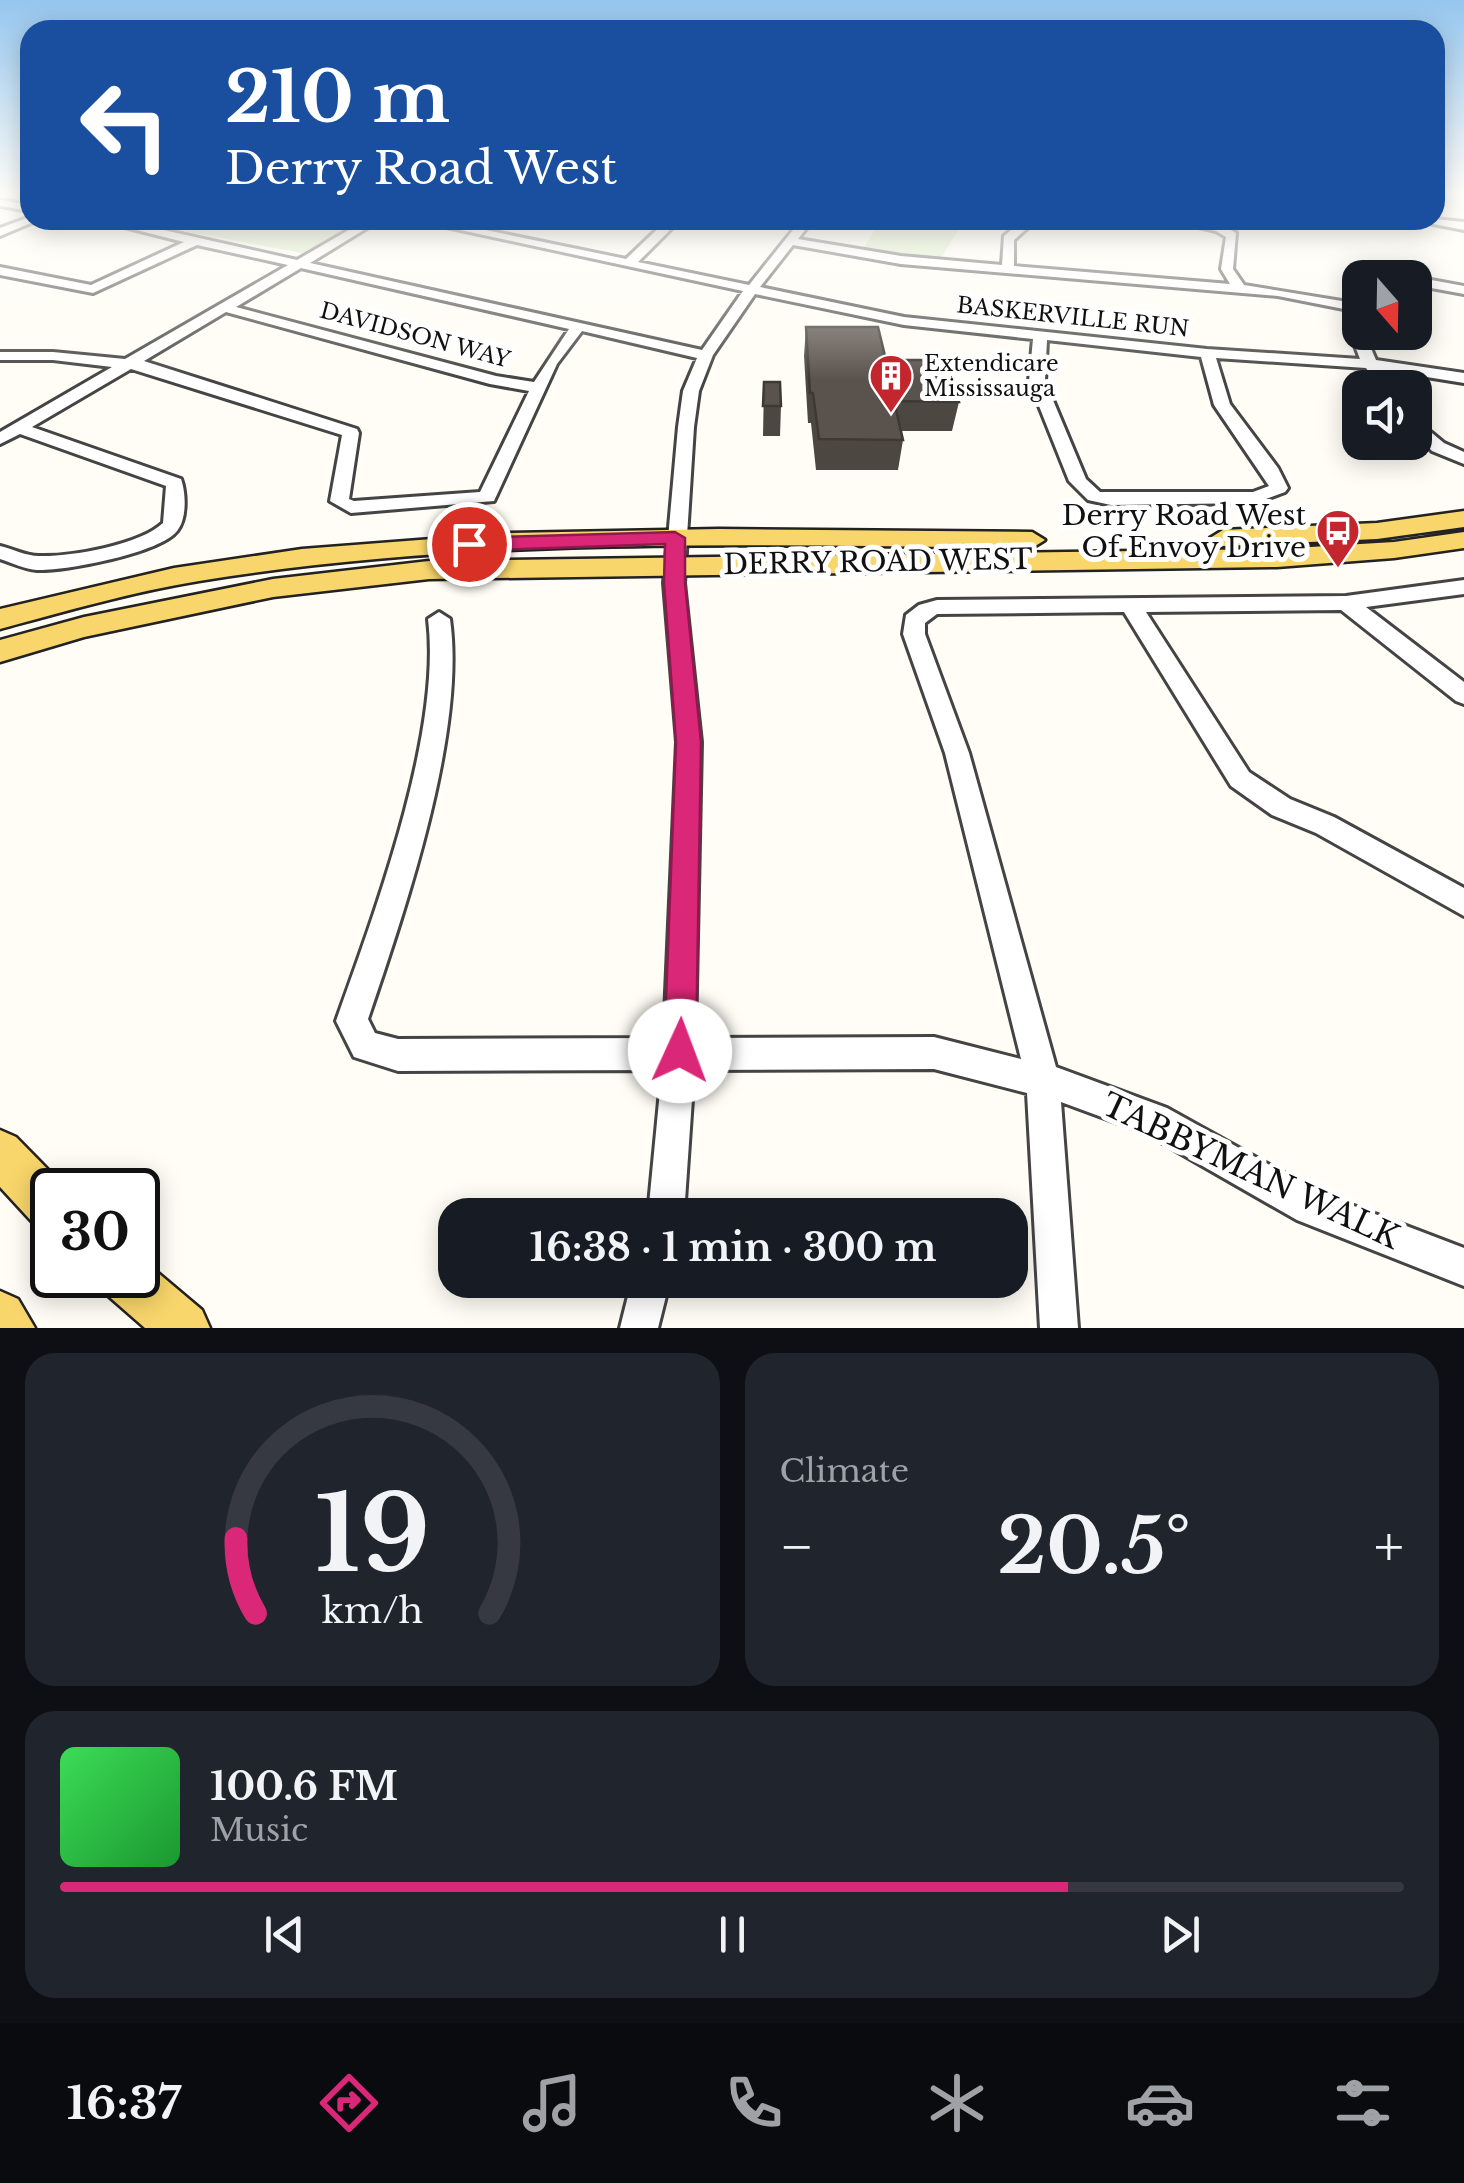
<!DOCTYPE html>
<html lang="en">
<head>
<meta charset="utf-8">
<style>
  :root { --surface:#171b24; --page:#20242c; --text:#f1f3f6; --muted:#9ea1a6; --line:#363941; --accent:#db2777 }
  body { margin:0; font-family:"Libre Baskerville",serif; background:var(--page); color:var(--text); height:100vh; display:flex; flex-direction:column; font-size:38px; white-space:nowrap }
  * { box-sizing:border-box; margin:0 }
  p { font-size:32px; color:var(--muted) }
  .icon { flex:none; width:55px; height:55px; fill:none; stroke:currentColor; stroke-width:2; stroke-linecap:round; stroke-linejoin:round }
  .map { position:relative; height:1328px; overflow:hidden }
  .side { display:flex; flex-direction:column; gap:25px; padding:25px; background:#0d0f14; flex:1 }
  .side>* { flex:none }
  .banner { position:absolute; left:20px; top:20px; width:1425px; height:210px; border-radius:30px; box-shadow:0 5px 25px #0003; background:#1a4fa0; color:#fff; overflow:hidden }
  .needle { width:65px; rotate:160deg }
  .controls { position:absolute; left:1342px; top:260px; display:grid; gap:20px }
  .controls a { display:grid; place-items:center; width:90px; height:90px; border-radius:20px; background:var(--surface); box-shadow:0 5px 25px #0003; font-size:50px }
  .speed { position:absolute; left:30px; top:1168px; display:flex; gap:20px; font-size:50px; font-weight:700; text-align:center }
  .speed>* { display:grid; place-content:center; width:130px; height:130px; border-radius:50%; background:var(--surface); box-shadow:0 5px 25px #0003; line-height:1 }
  .speed .limit { border:5px solid #111; border-radius:15px; background:#fff; color:#111 }
  .pin { position:absolute; display:grid; place-items:center; width:85px; height:85px; color:#fff; margin:-42px; border:5px solid #fff; border-radius:50%; box-shadow:0 2px 10px #0007 }
  .me { position:absolute; width:110px; margin:-55px; rotate:2deg; stroke-linejoin:round; filter:drop-shadow(0 0 8px #0008) }
  .turn { display:flex; align-items:center; gap:35px; height:210px; padding:0 40px; font-size:45px }
  .turn .icon { width:130px; height:130px; stroke-width:2.5 }
  .turn b { display:block; font-size:70px; line-height:85px }
  .big { font-size:75px; font-weight:700; line-height:1.1 }
  .side .widget { flex:1; display:flex; flex-direction:column; justify-content:center; gap:15px; min-width:0; padding:0 35px; border-radius:30px; background:var(--page) }
  .side .dial { align-items:center; gap:0 }
  .dial svg { height:260px; overflow:visible; fill:none; stroke:var(--line); stroke-width:7; stroke-linecap:round; text-anchor:middle }
  .dial text { fill:var(--text); stroke:none }
  .song { display:flex; align-items:center; gap:30px }
  .cover { width:120px; height:120px; border-radius:15px; background:linear-gradient(135deg,hsl(130 70% 55%),hsl(130 70% 35%)) }
  .played { height:10px; border-radius:5px; background:linear-gradient(90deg,var(--accent) 75%,var(--line) 75%) }
  .keys { display:flex; justify-content:space-around; direction:ltr }
  .heat { display:flex; justify-content:space-between; align-items:center; font-size:55px; direction:ltr }
  .side .tiles { flex:1; display:grid; gap:25px; grid-template-columns:1fr 1fr }
  .widget:last-child { grid-column:span 2 }
  .trip { position:absolute; left:438px; top:1198px; width:590px; height:100px; border-radius:30px; background:var(--surface); box-shadow:0 5px 25px #0003; font-weight:700; line-height:100px; text-align:center }
  .dock { display:flex; height:160px; justify-content:space-around; align-items:center; background:#090b0e; color:var(--muted) }
  .dock .icon { width:70px; height:70px }
  .dock .current { color:var(--accent) }
  .dock b { font-size:45px; color:var(--text) }
  .map>svg:first-child { display:block }
  .green { fill:#d5ebbd }
  .lines { fill:none; stroke-linecap:round; stroke-linejoin:round }
  .minor-casing { stroke:#444; stroke-width:6 }
  .major-casing { stroke:#222; stroke-width:5 }
  .minor { fill:#fff; fill-rule:evenodd }
  .major { fill:#f9d66b; fill-rule:evenodd }
  .wall { fill:#4d4742 }
  .building { fill:#5a524d; stroke:#3f3936; stroke-width:2.5 }
  .route { fill:#db2777; stroke:#8e194d; stroke-width:2.5 }
  .labels { text-anchor:middle; dominant-baseline:central; stroke-width:10; stroke-linejoin:round; paint-order:stroke }
  .far-street-label { font-size:22px; fill:#111; stroke:#fff }
  .far-poi-label { font-size:22px; fill:#111; stroke:#fff; text-anchor:start }
  .poi-label { font-size:28px; fill:#111; stroke:#fff; text-anchor:end }
  .street-label { font-size:28px; fill:#111; stroke:#fff }
  .near-street-label { font-size:32px; fill:#111; stroke:#fff }
</style>
</head>
<body>
<div class="map">
<svg width="1464" height="1328" viewBox="0 0 1464 1328">
  <rect width="100%" height="100%" fill="#fffdf5"/>
  <!-- green -->
  <path class="green" d="M125 220H363L302 253Z
    M881 220H964L940 260 861 252Z"/>
  <g class="lines">
    <defs>
      <path id="minor" d="M0 200 30 205V211L0 206Z
        M30 217 38 220 0 236V228Z
        M1435 219 1464 222V230L1413 220Z
        M97 220H119L297 260 366 220H380L310 263 702 350 743 291 414 220H437L626 259 667 220H680L638 262 749 285 801 220H813L798 239 901 256 1002 265 1004 236 1023 220H1036L1014 240V266L1230 284 1221 269 1226 237 1216 231 1168 220C1192 220 1216 220 1236 233L1233 269 1244 285 1360 304V332H1364L1376 360 1464 373V383L1383 370 1396 388H1380L1366 368 1216 358 1230 404 1278 468 1288 488 1285 492 1255 503 1111 505 1088 500 1069 481 1029 381 1033 339 904 325 755 294 713 355 699 391 694 427 684 583 701 742 695 1038 934 1037 1021 1059 945 753 903 634 906 615 919 605 937 600 1346 596 1464 580V594L1366 607 1464 682V704L1456 701 1341 610 1146 612 1249 772 1290 799 1334 817 1464 888V916L1316 833 1272 815 1231 786 1124 612 937 614 925 623V634L969 753 1056 1067 1167 1108 1320 1193 1464 1248V1286L1297 1220 1145 1133 1061 1102 1078 1328H1040L1027 1093 934 1069 694 1070 684 1215H648L662 1070 398 1071 354 1057 336 1021C375 912 442 733 428 619L439 612 450 619C466 732 405 910 368 1019L375 1033 398 1039 664 1038 677 742 664 583 678 427 683 391 697 358 582 331 557 364 494 501 351 513 330 501 342 435 131 369 32 427 181 479C186 493 187 519 177 531 160 553 66 571 37 570 25 569 12 563 0 559V546C13 549 26 556 39 556 70 557 140 545 163 523L166 486 20 434 0 444V432L112 367 53 360H0V352H53L125 359 288 265 197 245 93 293 0 275V267L91 285 184 242ZM793 245 901 264 1278 296 1354 311 1350 333 1360 359 1207 349 904 317 760 287ZM301 268 569 329 534 382 496 376 236 307ZM226 312 490 384 529 391 480 492 354 501 349 499 359 433 357 429 144 361ZM1047 340 1201 357 1214 405 1269 486 1253 492H1100L1086 479 1045 381Z
        M1415 277 1464 286V294L1415 285Z
        M1415 419 1444 443 1464 452V464L1432 451 1415 433Z
        M632 1280H670L658 1328H620Z"/>
      <path id="major" d="M1464 511V527L1377 539 1223 546 1210 538 1223 530 1377 523Z
        M719 529 1032 532 1045 540 1032 548C754 545 474 536 199 581 132 592 66 611 0 629V609L174 568 302 549 510 533Z
        M1464 532V548L1394 558 1277 567 429 579 273 597 84 637 0 662V640L84 617 273 579 429 561 1277 549 1394 542Z
        M0 1130 16 1137 68 1190H52V1232L35 1225 0 1187Z
        M138 1256 202 1310 210 1328H145L105 1293 98 1275H138Z
        M0 1291 18 1299 35 1328H0Z"/>
    </defs>
    <!-- minor casing -->
    <use href="#minor" class="minor-casing"/>
    <!-- major casing -->
    <use href="#major" class="major-casing"/>
    <!-- minor -->
    <use href="#minor" class="minor"/>
    <!-- major -->
    <use href="#major" class="major"/>
  </g>
  <!-- wall -->
  <path class="wall" d="M806 327 886 360 959 402 952 431H901L903 440 898 470H816L811 423H808L804 356Z
    M764 382 781 406 780 436H763Z"/>
  <!-- building -->
  <path class="building" d="M806 327H878L886 360H945L959 402 894 401 903 440 819 439 813 393H810Z
    M764 382H780L781 406H763Z"/>
  <!-- sky -->
  <linearGradient id="sky" x2="0" y2="1"><stop stop-color="#95c6ee"/><stop offset="0.51" stop-color="#fffefa"/><stop offset="1" stop-color="#fffefa" stop-opacity="0"/></linearGradient>
  <rect width="1464" height="380" fill="url(#sky)"/>
  <!-- route -->
  <path class="route" d="M675 532 685 538V583L701 742 696 1051 691 1063 680 1067 669 1063 664 1051 676 742 664 583 665 544 469 551 459 544 469 538Z"/>
  <!-- icons -->
  <defs>
    <symbol id="building-pin" viewBox="-11 -11 22 30"><path d="M0 17L-7.5 6A9.5 9.5 0 1 1 7.5 6Z" fill="#c4262e" stroke="#fff"/><path d="M-4-6H4V6H1V3H-1V6H-4ZM-2.5-4.3h1.7v1.8h-1.7ZM.8-4.3h1.7v1.8H.8ZM-2.5-1h1.7V.8h-1.7ZM.8-1h1.7V.8H.8Z" fill="#fff"/></symbol>
    <symbol id="bus-pin" viewBox="-11 -11 22 30"><path d="M0 17L-7.5 6A9.5 9.5 0 1 1 7.5 6Z" fill="#c4262e" stroke="#fff"/><path d="M-5-6H5V4H4V6H2V4H-2V6H-4V4H-5ZM-3.5-4V0h7V-4ZM-3.5 1.2v1.5H-2V1.2ZM2 1.2v1.5H3.5V1.2Z" fill="#fff"/></symbol>
  </defs>
  <g fill-rule="evenodd">
    <use href="#building-pin" x="866" y="351" width="50" height="68"/>
    <use href="#bus-pin" x="1313" y="506" width="50" height="68"/>
  </g>
  <g class="labels">
    <!-- far-street labels -->
    <g class="far-street-label">
      <text transform="translate(1073 317) rotate(6)">BASKERVILLE RUN</text>
      <text transform="translate(415 335) rotate(15)">DAVIDSON WAY</text>
    </g>
    <!-- far-poi labels -->
    <g class="far-poi-label">
      <text x="924" y="363">Extendicare<tspan x="924" dy="25">Mississauga</tspan></text>
    </g>
    <!-- poi labels -->
    <g class="poi-label">
      <text x="1306" y="515">Derry Road West<tspan x="1306" dy="32">Of Envoy Drive</tspan></text>
    </g>
    <!-- street labels -->
    <g class="street-label">
      <text transform="translate(878 562) rotate(-1)">DERRY ROAD WEST</text>
    </g>
    <!-- near-street labels -->
    <g class="near-street-label">
      <text transform="translate(1251 1171) rotate(25)">TABBYMAN WALK</text>
    </g>
  </g>
</svg>
<div class="controls">
<a><svg class="needle" viewBox="-14 -14 28 28"><path d="M0-13l5 13h-10z" fill="#e53935"/><path d="M0 13l5-13h-10z" fill="#9ea1a6"/></svg></a>
<a><svg class="icon" aria-label="sound" viewBox="0 0 24 24"><path d="M4 9h4l5-4v14l-5-4H4zM17 9q2 3 0 6"/></svg></a>
</div>
<div class="speed"><div class="limit">30</div></div>
<div class="pin" style="left:469px;top:544px;background:#d93025"><svg class="icon" aria-label="arrive" viewBox="0 0 24 24"><path d="M6 21V4h12l-3 4 3 4H6"/></svg></div>
<svg class="me" style="left:680px;top:1051px" viewBox="-20 -20 40 40"><circle r="19" fill="#fff"/><path d="M0-13L10 11 0 6-10 11z" fill="#db2777"/></svg>
<div class="trip">16:38 · 1 min · 300 m</div>
<div class="banner">
<div class="turn"><svg class="icon" aria-label="left" viewBox="0 0 24 24"><path d="M17 20v-9H6M10 6l-5 5 5 5"/></svg><div><b>210 m</b>Derry Road West</div></div>
</div>
</div>
<section class="side">
<div class="tiles">
<div class="widget dial"><svg viewBox="0 0 100 80">
<path d="M14 69A42 42 0 1 1 86 69"/>
<path d="M14 69A42 42 0 0 1 8 46" stroke="#db2777"/>
<text x="50" y="56" font-size="32" font-weight="700">19</text>
<text x="50" y="72" font-size="11">km/h</text>
</svg></div>
<div class="widget"><p>Climate</p>
<div class="heat"><a>−</a><b class="big">20.5°</b><a>+</a></div>
</div>
<div class="widget">
<div class="song"><i class="cover"></i><div><b>100.6 FM</b><p>Music</p></div></div>
<div class="played"></div>
<div class="keys"><svg class="icon" aria-label="previous" viewBox="0 0 24 24"><path d="M18 5L8 12l10 7zM5 5v14"/></svg><svg class="icon" aria-label="pause" viewBox="0 0 24 24"><path d="M8 5v14M16 5v14"/></svg><svg class="icon" aria-label="next" viewBox="0 0 24 24"><path d="M6 5l10 7-10 7zM19 5v14"/></svg></div>
</div>
</div>
</section>
<nav class="dock">
<b>16:37</b>
<svg class="icon current" aria-label="directions" viewBox="0 0 24 24"><path d="M12 3l9 9-9 9-9-9zM9 14v-3h6M13 9l2 2-2 2"/></svg>
<svg class="icon" aria-label="music" viewBox="0 0 24 24"><path d="M9 18V5l10-2v13"/><circle cx="6" cy="18" r="3"/><circle cx="16" cy="16" r="3"/></svg>
<svg class="icon" aria-label="phone" viewBox="0 0 24 24"><path d="M5 4h4l2 5-3 2q2 4 5 5l2-3 5 2v4C11 20 4 13 5 4z"/></svg>
<svg class="icon" aria-label="climate" viewBox="0 0 24 24"><path d="M12 3v18M4 7l16 10M4 17L20 7"/></svg>
<svg class="icon" aria-label="car" viewBox="0 0 24 24"><path d="M5 17H2v-5l4-1 3-4h7l3 4 3 1v5h-3M9 17h6M6 11h13"/><circle cx="7" cy="17" r="2"/><circle cx="17" cy="17" r="2"/></svg>
<svg class="icon" aria-label="filters" viewBox="0 0 24 24"><path d="M4 7h16M4 17h16"/><circle cx="9" cy="7" r="2"/><circle cx="15" cy="17" r="2"/></svg>
</nav>
</body>
</html>
